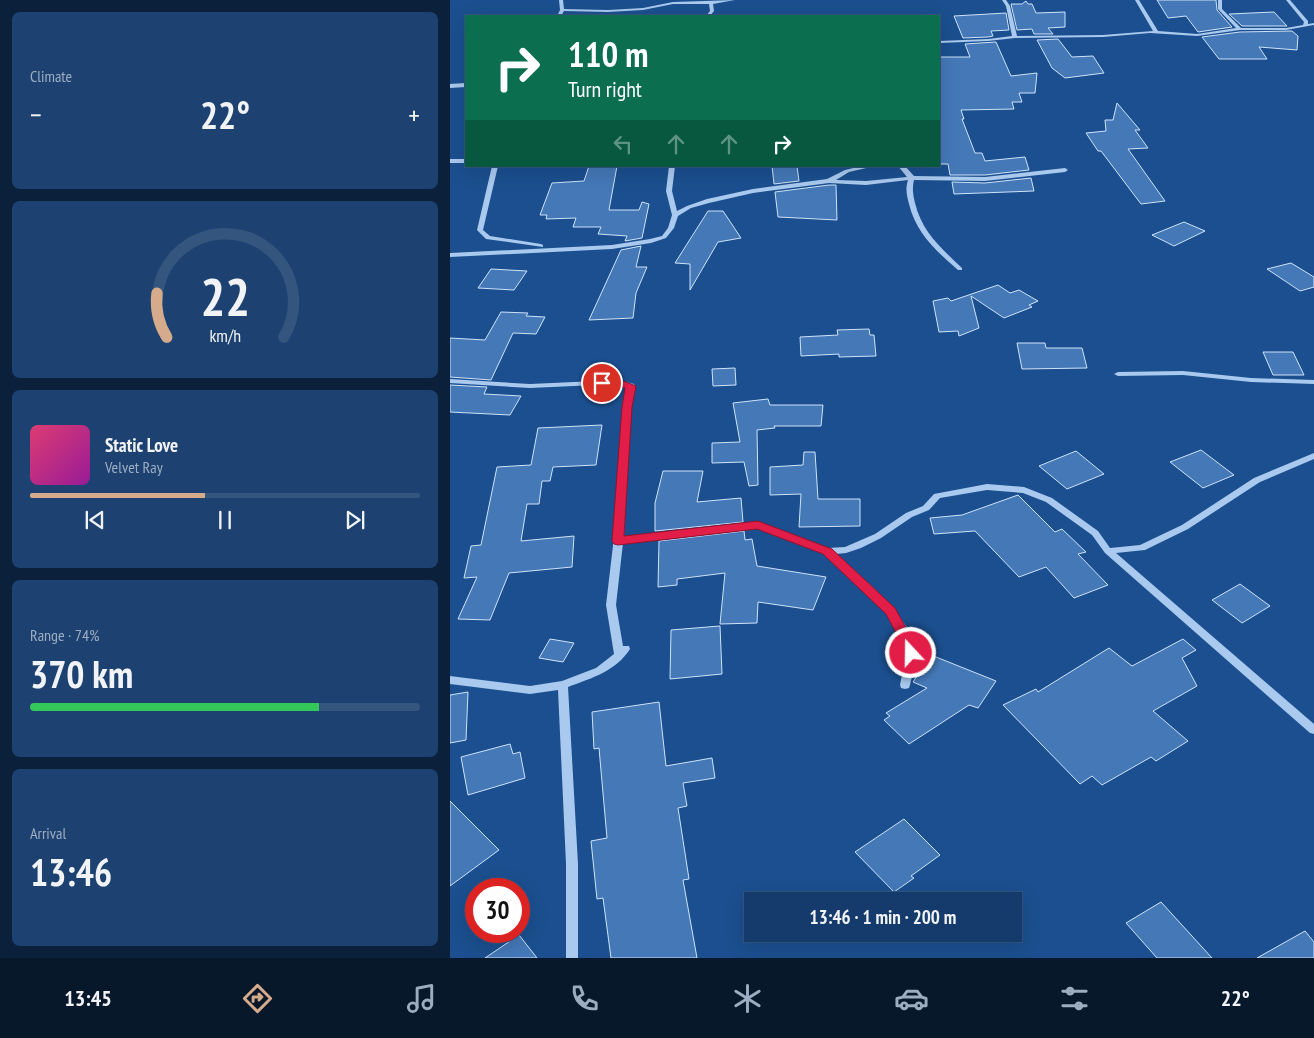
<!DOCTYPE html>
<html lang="en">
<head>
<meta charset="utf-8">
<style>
  :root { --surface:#143b6b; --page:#1d4271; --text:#f1f3f6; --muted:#9dadc1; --line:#33557e; --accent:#d6ab8b }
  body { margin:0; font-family:"PT Sans Narrow",sans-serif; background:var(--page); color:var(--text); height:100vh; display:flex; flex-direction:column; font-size:19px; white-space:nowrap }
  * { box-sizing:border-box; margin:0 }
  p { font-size:16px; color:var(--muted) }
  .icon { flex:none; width:28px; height:28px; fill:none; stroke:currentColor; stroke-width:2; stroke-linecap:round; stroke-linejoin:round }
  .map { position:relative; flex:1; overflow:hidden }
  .side { display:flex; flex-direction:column; gap:12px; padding:12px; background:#0b203b; width:450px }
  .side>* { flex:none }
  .top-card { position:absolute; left:15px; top:15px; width:475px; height:152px; border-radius:0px; box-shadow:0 5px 20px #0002,0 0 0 1px var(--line); background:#0b6e4f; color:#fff; overflow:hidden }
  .speed { position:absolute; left:15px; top:878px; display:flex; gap:10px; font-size:25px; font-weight:700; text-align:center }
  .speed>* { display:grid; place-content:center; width:65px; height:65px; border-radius:50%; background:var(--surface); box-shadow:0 5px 20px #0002,0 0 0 1px var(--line); line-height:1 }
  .speed .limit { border:8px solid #d22; background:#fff; color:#111 }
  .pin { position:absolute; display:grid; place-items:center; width:42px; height:42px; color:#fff; margin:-21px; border:2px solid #fff; border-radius:50%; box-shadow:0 1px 5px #0007 }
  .me { position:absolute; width:55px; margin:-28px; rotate:339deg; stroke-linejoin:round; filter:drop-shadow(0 0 4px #0008) }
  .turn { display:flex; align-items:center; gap:18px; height:105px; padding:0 20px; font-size:22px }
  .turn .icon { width:65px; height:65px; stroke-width:2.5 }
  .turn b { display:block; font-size:35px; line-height:42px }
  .lanes { display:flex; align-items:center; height:48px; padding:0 20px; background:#0003; justify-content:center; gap:25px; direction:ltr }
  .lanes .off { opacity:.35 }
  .big { font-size:38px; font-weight:700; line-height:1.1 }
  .side .tile { flex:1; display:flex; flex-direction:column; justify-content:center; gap:8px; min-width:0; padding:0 18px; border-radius:8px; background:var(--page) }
  .side .dial { align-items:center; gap:0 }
  .dial svg { height:130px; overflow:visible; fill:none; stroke:var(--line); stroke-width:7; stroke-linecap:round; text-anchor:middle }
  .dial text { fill:var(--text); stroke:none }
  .song { display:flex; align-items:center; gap:15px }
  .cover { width:60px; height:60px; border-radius:8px; background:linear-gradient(135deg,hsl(340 70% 55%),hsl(300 70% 35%)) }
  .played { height:5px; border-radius:2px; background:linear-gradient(90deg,var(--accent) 45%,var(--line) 45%) }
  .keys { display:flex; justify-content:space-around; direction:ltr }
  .heat { display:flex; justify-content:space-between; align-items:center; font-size:28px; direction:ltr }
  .charge { height:8px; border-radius:4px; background:linear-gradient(90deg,#34c759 74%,var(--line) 0) }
  .trip { position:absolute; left:294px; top:892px; width:278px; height:50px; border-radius:0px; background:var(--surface); box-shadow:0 5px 20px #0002,0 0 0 1px var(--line); font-weight:700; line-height:50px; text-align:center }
  .tabs { display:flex; height:80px; justify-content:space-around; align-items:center; background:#08182b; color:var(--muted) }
  .tabs .icon { width:35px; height:35px }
  .tabs .active { color:var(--accent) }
  .tabs b { font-size:22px; color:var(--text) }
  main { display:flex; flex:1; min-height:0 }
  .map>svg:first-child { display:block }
  .building { fill:#4478b7; stroke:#cfe3fa }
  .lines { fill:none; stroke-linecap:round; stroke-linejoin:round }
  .minor { fill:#a9c9ee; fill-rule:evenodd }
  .route { fill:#e11d48; stroke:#92132f }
</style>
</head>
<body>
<main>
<section class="side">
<div class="tile"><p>Climate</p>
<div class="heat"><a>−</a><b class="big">22°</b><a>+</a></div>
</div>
<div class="tile dial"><svg viewBox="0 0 100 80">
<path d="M14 69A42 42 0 1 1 86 69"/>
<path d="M14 69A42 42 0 0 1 8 42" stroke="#d6ab8b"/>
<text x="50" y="56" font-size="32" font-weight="700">22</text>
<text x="50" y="72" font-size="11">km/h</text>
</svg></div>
<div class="tile">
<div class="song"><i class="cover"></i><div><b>Static Love</b><p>Velvet Ray</p></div></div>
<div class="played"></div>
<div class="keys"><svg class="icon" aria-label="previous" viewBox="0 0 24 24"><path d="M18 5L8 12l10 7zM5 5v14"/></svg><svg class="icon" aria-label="pause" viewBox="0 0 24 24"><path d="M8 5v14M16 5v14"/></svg><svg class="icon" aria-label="next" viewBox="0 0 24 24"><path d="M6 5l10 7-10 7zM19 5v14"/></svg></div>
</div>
<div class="tile"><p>Range · 74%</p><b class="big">370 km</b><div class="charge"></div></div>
<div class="tile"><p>Arrival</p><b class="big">13:46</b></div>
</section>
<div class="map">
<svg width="864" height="958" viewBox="0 0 864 958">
  <rect width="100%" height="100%" fill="#1b4f8f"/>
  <!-- building -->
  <path class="building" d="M707 0H766L767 10 782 27 748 32 736 16 718 18Z
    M576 1 578 4H582L586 13 615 12V27L598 28 603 34H584L582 29 567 30 561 4H572Z
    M824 12 837 26H792L779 14Z
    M556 13 559 30 541 31 543 36 538 37 513 38 504 16Z
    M842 31 848 36 847 50 809 47 817 59H769L752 37 790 32Z
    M608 39 622 57 643 56 654 73 615 78 602 68 587 40Z
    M546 42 561 76 587 73 585 93H569L572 102H562L564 109 511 110 514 119H512L525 153H532L535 161 575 157 579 170 535 175H500L498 164H489V57H520L515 44Z
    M667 103 690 130H685L698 148 678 149 715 201 691 204 651 151H648L636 133 656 131 655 120H663Z
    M139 166H167L159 210H189L192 202 199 204 192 238 175 241 177 236 148 234 151 227H123L126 218 96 219 97 215H90L102 183 134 181Z
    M322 166H347L349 181 324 184Z
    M581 178 584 191 504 194 502 182 535 183Z
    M379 185H386L387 220 328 217 325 192Z
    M258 211H273L291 238 268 242 240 290V264L225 263Z
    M734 222 755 231 724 246 702 235Z
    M191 246 186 267H197L186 293 183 318 139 320 171 250Z
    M841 263 864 277V287L850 291 817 269Z
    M41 269 77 271 64 290 28 288Z
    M548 285 560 293 569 290 588 301 579 305 582 307 554 318 521 296 529 328 509 336 508 331 489 332 483 301 498 298 501 301Z
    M51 312 78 313 76 316 95 317 86 334 63 333 41 380 0 377V338L35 340Z
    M419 329 420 335H424L426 356 389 357V354L351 356 350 337 388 335 387 330Z
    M567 343H595L596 348H632L637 368 572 369Z
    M813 352H843L854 375H823Z
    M285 368 286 385 263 386 262 369Z
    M0 385 37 387 34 394 71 396 60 415 0 412Z
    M318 399 320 405H373L371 426H324L325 428 307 430 308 485 299 486 294 462 262 463V443L290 442 283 403Z
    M152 425 146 465 103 467 100 481H92L89 504H77L71 541 124 536 122 567 59 573 40 620 8 619 27 577 14 578 21 546 31 545 47 467 81 465 88 428Z
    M751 450 784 475 753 488 720 462Z
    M626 451 654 474 617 489 589 466Z
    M354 452H365L368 499H410V526L349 527 351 494 320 495V467L353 465Z
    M213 471H253L247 502 291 498 293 522 205 531V503Z
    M568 495 605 532 612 529 636 552 628 554 658 585 624 598 596 567 569 577 525 531 484 534 480 518 512 515Z
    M294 531 295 540 302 539 307 566 376 577 363 610 308 602 307 623 270 624 275 573 227 579V585L208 587 209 541Z
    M790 584 820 606 792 623 762 600Z
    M270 626 272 674 220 679 221 630Z
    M100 639 124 643 113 662 89 658Z
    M733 639 746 650 732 658 747 686 703 711 738 741 706 761 701 757 652 785 642 776 630 784 553 705 586 689 588 692 659 648 682 666Z
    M481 655 546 681 528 708 519 705 459 744 434 720 440 716 436 713 477 688 463 682Z
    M18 692 16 740 0 743V695Z
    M209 702 216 766 262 758 265 778 233 783 237 806 228 808 239 879 233 880 247 958H161L153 898 147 899 141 841 157 838 149 748 144 749 142 712Z
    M60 744 63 754 70 752 75 778 18 795 11 757Z
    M0 801 49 850 0 886Z
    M454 819 490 855 461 876 464 878 444 892 405 852Z
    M711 902 762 958H707L676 923Z
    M855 931 864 942V958H807Z
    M69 935 87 958H35Z"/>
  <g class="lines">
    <!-- minor -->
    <path class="minor" d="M109 0H113L114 9 158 10 193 8 223 2 285 0 263 4 264 11 260 16H256L260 11 259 4H223L193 10 158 12 114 11 111 16H107L110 10Z
      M552 0H556L560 6 567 36 653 35 703 31 685 0H689L708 31 747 34 786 28 768 9V0H772V9L791 28H836L853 25 854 22 836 0H840L858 21V24L864 23V25L836 30H790L747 36 700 33 653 37 565 38 538 41 489 43V41L538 39 562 36 556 6Z
      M16 83V87L0 88V84Z
      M0 159H16V163H0Z
      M42 166H48L33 230 40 236 91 244 93 245V247L36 239 27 230Z
      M219 166H225L222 191 227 211 237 206 257 199 303 189 377 179 395 170 412 166H425L399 172 386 180 416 181 457 177 448 166H455L464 176 535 177 615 168 618 170 615 172 535 181 464 180C462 188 463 195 465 203 472 232 491 248 512 268V270H508C486 251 466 233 459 204 457 196 455 189 458 180L416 185 379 183 303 193 259 203 241 208 228 216 224 228 216 238 201 243 162 249 0 257V253L162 245 200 239 212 236 218 228 222 215 216 191Z
      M733 371 801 378 864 380V384L801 382 733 375 668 376 664 374 668 372Z
      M0 379 80 384 168 380 184 384 185 386 181 407 174 537 308 522 378 548 395 547 425 534 456 513 473 506 484 494 537 484 574 487 602 498 648 531 660 548 690 545 732 525 804 478 864 453V459L810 482 738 529 695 550 666 553 864 724V734L860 733 655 553 642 535 596 502 573 493 537 490 490 498 479 510 462 517 431 538 411 548 396 553 386 554C411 577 461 616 466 651 467 661 462 675 460 685L459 688 455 689 451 688 450 685 456 653 454 644 443 622 425 600 374 553 307 528 173 543 166 605 173 646H179L180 649C166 671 142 678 118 687L128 864V958H116V864L108 690 80 694 0 684V676L80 686 112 681 146 668 164 654 156 605 164 537 173 407 177 387 168 384 80 388 0 383Z"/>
  </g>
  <!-- route -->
  <path class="route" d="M168 379 186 386 182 407 174 536 308 521 382 549 445 608 465 644 467 653 465 657H456L452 644 436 614 373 554 307 529 168 545 164 544 162 541 172 407 175 388C166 385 154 388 147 383L152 380Z"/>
</svg>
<div class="speed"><div class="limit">30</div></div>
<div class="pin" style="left:152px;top:383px;background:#d93025"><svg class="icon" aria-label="arrive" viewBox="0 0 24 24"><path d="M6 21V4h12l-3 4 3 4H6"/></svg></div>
<svg class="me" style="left:461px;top:653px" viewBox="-20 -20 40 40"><circle r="17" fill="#e11d48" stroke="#fff" stroke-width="3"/><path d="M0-11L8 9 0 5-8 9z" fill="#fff"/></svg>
<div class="trip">13:46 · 1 min · 200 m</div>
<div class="top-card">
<div class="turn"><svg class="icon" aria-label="right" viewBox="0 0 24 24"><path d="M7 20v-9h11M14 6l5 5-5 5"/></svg><div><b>110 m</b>Turn right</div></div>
<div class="lanes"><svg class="icon off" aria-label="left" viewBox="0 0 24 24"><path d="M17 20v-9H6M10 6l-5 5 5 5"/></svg><svg class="icon off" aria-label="ahead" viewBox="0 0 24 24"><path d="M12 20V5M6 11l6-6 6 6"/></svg><svg class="icon off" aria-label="ahead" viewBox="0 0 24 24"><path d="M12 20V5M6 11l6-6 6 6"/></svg><svg class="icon" aria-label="right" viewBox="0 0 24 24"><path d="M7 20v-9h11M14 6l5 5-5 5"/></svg></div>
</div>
</div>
</main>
<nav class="tabs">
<b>13:45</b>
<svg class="icon active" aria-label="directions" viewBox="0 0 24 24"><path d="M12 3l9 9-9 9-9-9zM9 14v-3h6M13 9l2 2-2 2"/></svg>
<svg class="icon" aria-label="music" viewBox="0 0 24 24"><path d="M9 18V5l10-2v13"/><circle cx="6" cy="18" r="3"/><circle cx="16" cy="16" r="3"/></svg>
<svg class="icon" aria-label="phone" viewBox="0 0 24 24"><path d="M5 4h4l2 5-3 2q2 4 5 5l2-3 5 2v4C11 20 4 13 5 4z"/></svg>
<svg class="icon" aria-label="climate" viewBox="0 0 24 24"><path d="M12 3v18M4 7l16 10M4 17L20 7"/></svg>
<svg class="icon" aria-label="car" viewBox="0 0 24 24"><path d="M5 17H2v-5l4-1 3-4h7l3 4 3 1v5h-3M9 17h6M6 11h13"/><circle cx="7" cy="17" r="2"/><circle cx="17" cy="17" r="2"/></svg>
<svg class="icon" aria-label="filters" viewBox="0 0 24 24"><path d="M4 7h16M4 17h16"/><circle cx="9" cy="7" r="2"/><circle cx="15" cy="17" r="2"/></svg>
<b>22°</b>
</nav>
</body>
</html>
